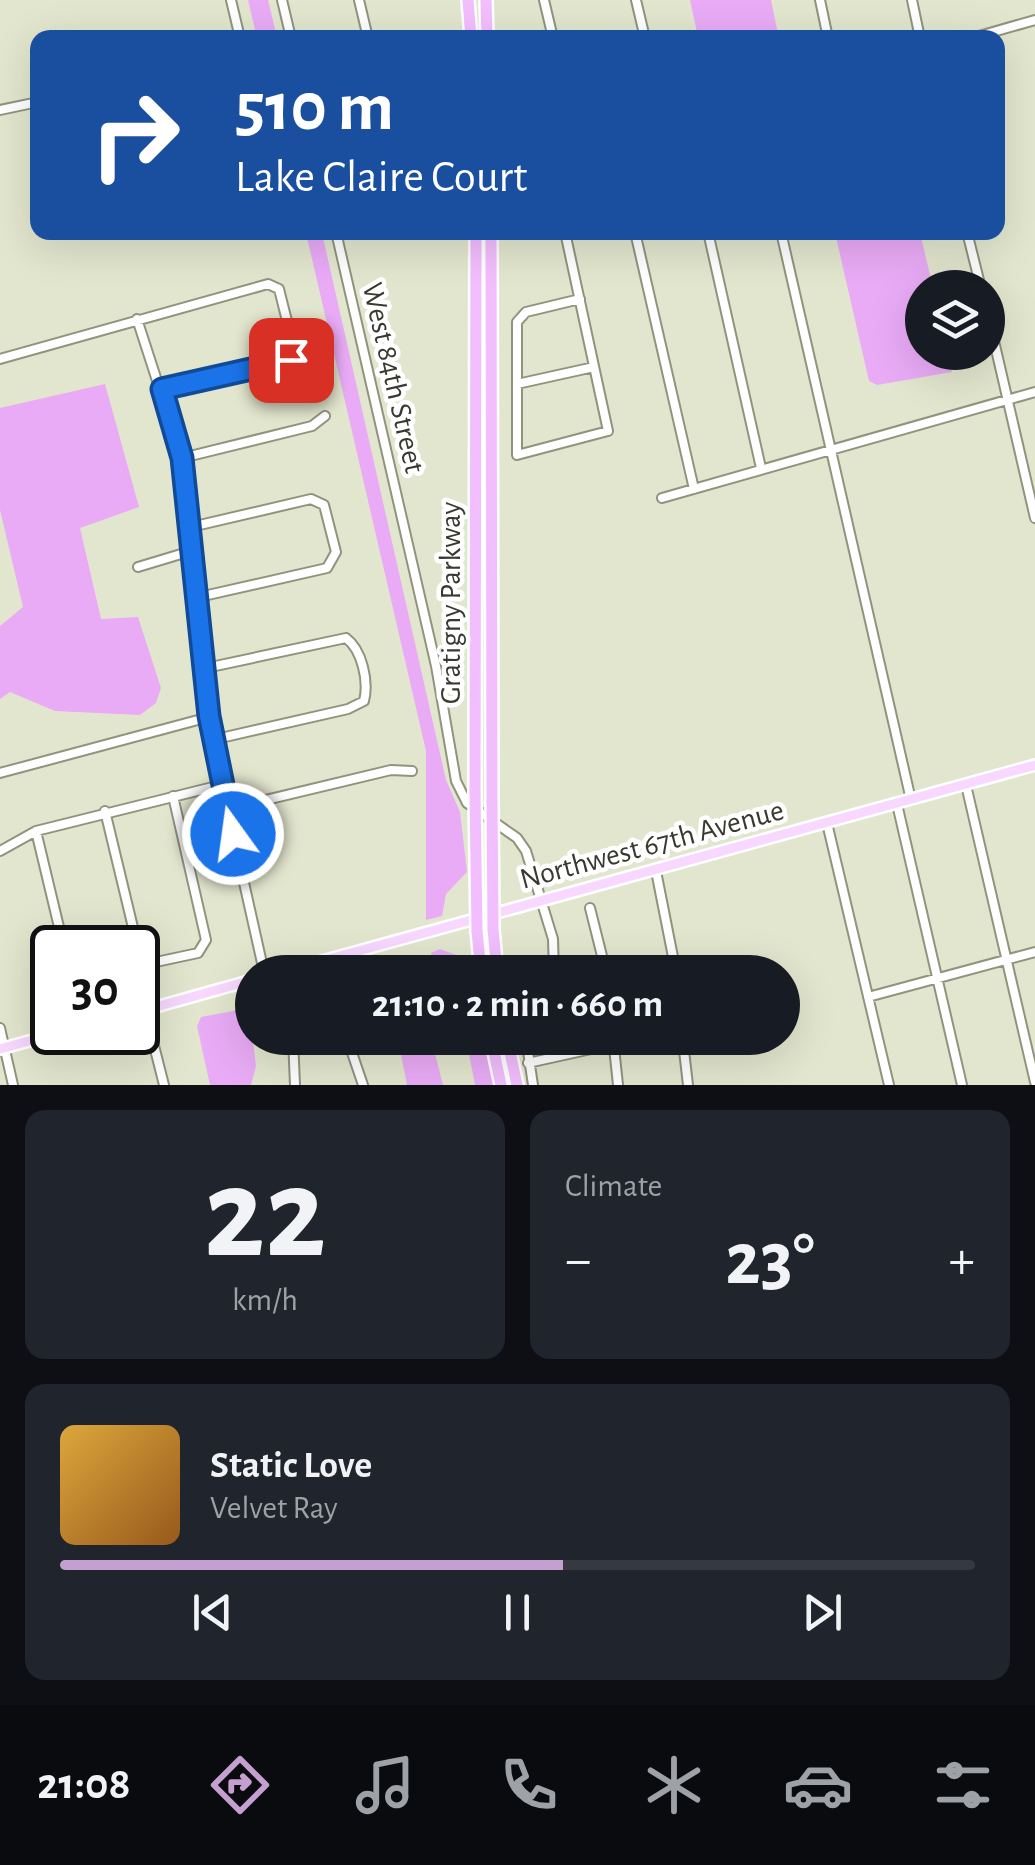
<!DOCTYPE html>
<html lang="en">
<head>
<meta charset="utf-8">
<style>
  :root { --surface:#171b24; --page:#20242c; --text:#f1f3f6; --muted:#9ea1a6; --line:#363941; --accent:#c69fd1 }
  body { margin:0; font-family:"Alegreya Sans",sans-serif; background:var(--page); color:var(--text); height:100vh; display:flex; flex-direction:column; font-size:38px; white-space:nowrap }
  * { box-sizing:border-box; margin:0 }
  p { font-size:32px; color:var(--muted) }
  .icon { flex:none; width:55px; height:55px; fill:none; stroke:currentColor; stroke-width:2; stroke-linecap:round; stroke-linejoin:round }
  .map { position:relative; height:1085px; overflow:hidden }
  .drawer { display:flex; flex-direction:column; gap:25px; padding:25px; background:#0d0f14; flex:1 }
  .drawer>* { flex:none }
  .banner { position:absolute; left:30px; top:30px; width:975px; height:210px; border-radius:20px; box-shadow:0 10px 40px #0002; background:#1a4fa0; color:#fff; overflow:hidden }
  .tools { position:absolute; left:905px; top:270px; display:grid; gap:20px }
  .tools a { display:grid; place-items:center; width:100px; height:100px; border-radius:50%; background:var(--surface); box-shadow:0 10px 40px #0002; font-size:50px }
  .speed { position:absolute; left:30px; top:925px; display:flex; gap:20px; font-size:50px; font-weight:700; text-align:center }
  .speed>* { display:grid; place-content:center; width:130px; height:130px; border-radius:50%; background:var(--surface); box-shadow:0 10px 40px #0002; line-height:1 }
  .speed .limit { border:5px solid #111; border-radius:15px; background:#fff; color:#111 }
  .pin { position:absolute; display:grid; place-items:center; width:85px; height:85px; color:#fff; margin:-42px; border-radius:20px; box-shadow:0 5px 15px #0006 }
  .me { position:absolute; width:110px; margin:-55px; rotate:346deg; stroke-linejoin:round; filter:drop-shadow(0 0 8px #0008) }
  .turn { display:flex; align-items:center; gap:35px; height:210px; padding:0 40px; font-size:45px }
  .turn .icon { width:130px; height:130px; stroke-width:2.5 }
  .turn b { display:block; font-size:70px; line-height:85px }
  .big { font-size:75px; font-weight:700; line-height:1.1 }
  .drawer .widget { flex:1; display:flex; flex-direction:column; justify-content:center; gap:15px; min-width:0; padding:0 35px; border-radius:20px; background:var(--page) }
  .drawer .dial { align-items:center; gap:0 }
  .dial b { font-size:130px; line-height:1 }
  .song { display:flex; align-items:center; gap:30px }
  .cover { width:120px; height:120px; border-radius:15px; background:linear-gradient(135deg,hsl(40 70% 55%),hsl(30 70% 35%)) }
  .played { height:10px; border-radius:5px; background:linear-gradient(90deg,var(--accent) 55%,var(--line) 55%) }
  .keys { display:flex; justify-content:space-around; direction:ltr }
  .heat { display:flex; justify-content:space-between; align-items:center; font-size:55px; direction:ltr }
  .drawer .tiles { flex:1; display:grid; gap:25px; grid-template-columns:1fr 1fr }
  .widget:last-child { grid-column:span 2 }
  .trip { position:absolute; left:235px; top:955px; width:565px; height:100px; border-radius:50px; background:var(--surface); box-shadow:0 10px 40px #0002; font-weight:700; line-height:100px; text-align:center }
  .tab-bar { display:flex; height:160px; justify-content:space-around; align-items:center; background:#090b0e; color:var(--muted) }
  .tab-bar .icon { width:70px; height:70px }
  .tab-bar .on { color:var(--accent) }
  .tab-bar b { font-size:45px; color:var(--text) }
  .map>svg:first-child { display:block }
  .water { fill:#e9abf6 }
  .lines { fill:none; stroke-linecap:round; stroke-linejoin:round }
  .minor-casing { stroke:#90937d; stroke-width:12 }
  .major-casing { stroke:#fff; stroke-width:14 }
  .highway-casing { stroke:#fff; stroke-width:16 }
  .minor { stroke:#fff; stroke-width:8 }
  .major { stroke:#f8d8fe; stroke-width:9 }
  .highway { stroke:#f3befe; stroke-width:11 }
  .highway-bridge-casing { stroke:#fff; stroke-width:16; stroke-linecap:butt }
  .highway-bridge { stroke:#f3befe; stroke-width:11 }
  .route-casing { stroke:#114b97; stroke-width:25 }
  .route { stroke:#1a73e8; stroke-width:18 }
  .labels { text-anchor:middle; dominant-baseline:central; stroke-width:9; stroke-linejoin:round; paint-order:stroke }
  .street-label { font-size:30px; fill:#383930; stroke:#fff }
</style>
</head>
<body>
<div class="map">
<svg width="1035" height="1085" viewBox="0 0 1035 1085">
  <rect width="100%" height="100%" fill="#e3e6ce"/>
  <!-- water -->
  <path class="water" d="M248 0H268L275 29 271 37 256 34Z
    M690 0H771L778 34 698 37Z
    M306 233H322L446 780 460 812 467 872 446 894 442 916 426 920V751Z
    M835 233H920L933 287 922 288V352L947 353 952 372 877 385 869 381Z
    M105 384 139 507 80 528 101 619 138 617 161 688 156 703 140 715 55 711 10 692 0 699V626L23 607 0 510V408Z
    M440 949 475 962 476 972H437L431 953Z
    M249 1008 256 1066 251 1085H210L197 1026 201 1017Z
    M393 1038H431L443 1085H407L399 1044Z
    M466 1038H487L495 1085H475Z"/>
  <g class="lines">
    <defs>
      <path id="minor" d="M231 0 240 38
        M282 0 291 38
        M359 0 368 38
        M544 0 553 38
        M636 0 645 38
        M820 0 828 38
        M912 0 920 38
        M972 38 1035 20
        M0 110 38 102
        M336 232 436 666 456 781 467 803 517 838 526 851 553 939 554 972
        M565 232 608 431 517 455V322L526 312 580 299
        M635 232 694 489
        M708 232 761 468
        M781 232 911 800
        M967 232 981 288
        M517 234 523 232
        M988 315 1035 518
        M137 319 182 458 212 740 264 972
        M0 359 268 284 279 289 294 349 291 360 162 389
        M517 384 594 367
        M182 458 312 426 325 416
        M662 498 1035 392
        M191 527 311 499 324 505 336 552 327 568 199 597
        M138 567 191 551
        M206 668 346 638C362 650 369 681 364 701L348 709 212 740
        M0 773 209 717
        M966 785 1035 1082
        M897 804 962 1085
        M228 809 391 770 412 771
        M105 811 142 965 198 953 206 940 173 796
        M827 823 889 1085
        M36 831 64 948
        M0 851 36 831 221 785
        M656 871 676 972
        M590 908 606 972
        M325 961 328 972
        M868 997 1035 952
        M145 1010 164 1085
        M0 1028 13 1085
        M293 1038 295 1085
        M347 1038 363 1085
        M526 1038 533 1085
        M613 1038 618 1085
        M683 1042 688 1085
        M528 1063 614 1044 683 1043"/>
      <path id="major" d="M282 972 1035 765
        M138 1012 252 980
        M0 1049 62 1032"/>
      <path id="highway" d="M468 0 471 38
        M486 0 487 38
        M491 232 492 802
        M475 794 476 232
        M493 929 497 972
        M477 931 481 972
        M491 1038 501 1085
        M507 1038 517 1085"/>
    </defs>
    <!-- minor casing -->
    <use href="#minor" class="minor-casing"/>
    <!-- major casing -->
    <use href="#major" class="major-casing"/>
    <!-- highway casing -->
    <use href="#highway" class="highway-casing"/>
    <!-- minor -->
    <use href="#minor" class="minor"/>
    <!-- major -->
    <use href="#major" class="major"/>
    <!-- highway -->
    <use href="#highway" class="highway"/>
    <defs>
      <path id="highway-bridge" d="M475 794 477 931
        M492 802 493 929"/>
    </defs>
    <!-- highway-bridge casing -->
    <use href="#highway-bridge" class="highway-bridge-casing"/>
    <!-- highway-bridge -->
    <use href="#highway-bridge" class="highway-bridge"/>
  </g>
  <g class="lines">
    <defs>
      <path id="route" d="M233 834 209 716 182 458 162 389 291 360"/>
    </defs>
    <!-- route casing -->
    <use href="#route" class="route-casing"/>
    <!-- route -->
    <use href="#route" class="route"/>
  </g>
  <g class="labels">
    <!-- street labels -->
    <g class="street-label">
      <text transform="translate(393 378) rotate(77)">West 84th Street</text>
      <text transform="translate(451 603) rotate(-90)">Gratigny Parkway</text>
      <text transform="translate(652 845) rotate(-15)">Northwest 67th Avenue</text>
    </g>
  </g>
</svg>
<div class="tools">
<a><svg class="icon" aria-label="layers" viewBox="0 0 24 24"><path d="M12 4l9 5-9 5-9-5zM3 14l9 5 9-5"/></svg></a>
</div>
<div class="speed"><div class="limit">30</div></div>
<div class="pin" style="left:291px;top:360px;background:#d93025"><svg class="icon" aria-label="arrive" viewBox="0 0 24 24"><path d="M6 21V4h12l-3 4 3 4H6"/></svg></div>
<svg class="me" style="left:233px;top:834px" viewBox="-20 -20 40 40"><circle r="17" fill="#1a73e8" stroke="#fff" stroke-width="3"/><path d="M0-11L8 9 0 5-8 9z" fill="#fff"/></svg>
<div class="trip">21:10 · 2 min · 660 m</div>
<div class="banner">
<div class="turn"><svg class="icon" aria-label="right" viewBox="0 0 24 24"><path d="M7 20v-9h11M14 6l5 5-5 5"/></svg><div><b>510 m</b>Lake Claire Court</div></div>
</div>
</div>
<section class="drawer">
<div class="tiles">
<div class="widget dial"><b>22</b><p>km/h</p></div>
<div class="widget"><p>Climate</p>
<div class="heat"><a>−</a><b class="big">23°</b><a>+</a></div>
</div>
<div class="widget">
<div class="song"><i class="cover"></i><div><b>Static Love</b><p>Velvet Ray</p></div></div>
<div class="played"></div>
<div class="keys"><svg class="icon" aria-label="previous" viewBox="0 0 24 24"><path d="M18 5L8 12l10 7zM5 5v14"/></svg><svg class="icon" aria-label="pause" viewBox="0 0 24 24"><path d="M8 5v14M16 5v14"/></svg><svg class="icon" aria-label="next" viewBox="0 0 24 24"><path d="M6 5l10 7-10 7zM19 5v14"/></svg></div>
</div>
</div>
</section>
<nav class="tab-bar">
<b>21:08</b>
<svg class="icon on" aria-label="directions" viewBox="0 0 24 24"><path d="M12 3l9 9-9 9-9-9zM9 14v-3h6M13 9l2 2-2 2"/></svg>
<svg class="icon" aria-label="music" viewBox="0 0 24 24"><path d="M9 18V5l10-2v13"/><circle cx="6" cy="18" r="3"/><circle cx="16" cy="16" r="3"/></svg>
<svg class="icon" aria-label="phone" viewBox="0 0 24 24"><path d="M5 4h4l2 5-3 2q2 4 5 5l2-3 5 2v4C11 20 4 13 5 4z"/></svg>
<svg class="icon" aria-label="climate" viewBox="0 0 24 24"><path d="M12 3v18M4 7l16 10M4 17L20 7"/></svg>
<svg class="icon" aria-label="car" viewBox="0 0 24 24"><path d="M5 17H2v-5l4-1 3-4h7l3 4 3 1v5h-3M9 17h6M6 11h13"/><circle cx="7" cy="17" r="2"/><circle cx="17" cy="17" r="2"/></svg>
<svg class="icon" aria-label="filters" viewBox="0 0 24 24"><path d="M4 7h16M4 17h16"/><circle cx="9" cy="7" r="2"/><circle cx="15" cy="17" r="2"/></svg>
</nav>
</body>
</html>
